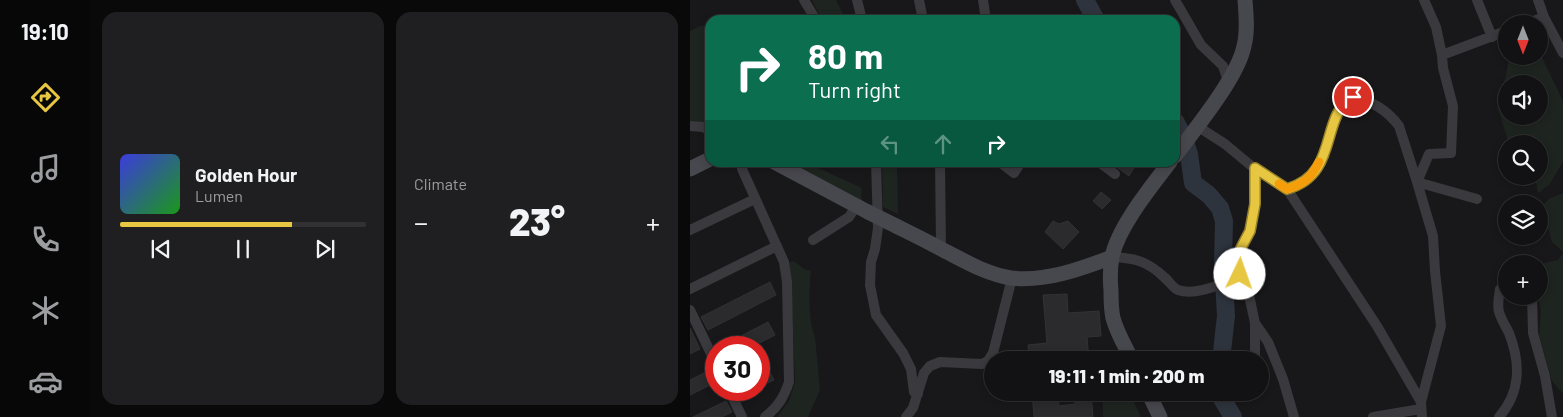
<!DOCTYPE html>
<html lang="en">
<head>
<meta charset="utf-8">
<style>
  :root { --surface:#121113; --page:#1f1f21; --text:#f1f3f6; --muted:#9c9da0; --line:#313133; --accent:#e7c741 }
  body { margin:0; font-family:Barlow,sans-serif; background:var(--page); color:var(--text); height:100vh; display:flex; flex-direction:column; font-size:19px; white-space:nowrap }
  * { box-sizing:border-box; margin:0 }
  p { font-size:16px; color:var(--muted) }
  .icon { flex:none; width:28px; height:28px; fill:none; stroke:currentColor; stroke-width:2; stroke-linecap:round; stroke-linejoin:round }
  .map { position:relative; flex:1; overflow:hidden }
  .drawer { display:flex; flex-direction:column; gap:12px; padding:12px; background:#0a090a; width:600px }
  .drawer>* { flex:none }
  .top-card { position:absolute; left:15px; top:15px; width:475px; height:152px; border-radius:15px; box-shadow:0 2px 8px #0003,0 0 0 1px var(--line); background:#0b6e4f; color:#fff; overflow:hidden }
  .needle { width:32px; rotate:180deg }
  .tools { position:absolute; left:808px; top:15px; display:grid; gap:10px }
  .tools a { display:grid; place-items:center; width:50px; height:50px; border-radius:50%; background:var(--surface); box-shadow:0 2px 8px #0003,0 0 0 1px var(--line); font-size:25px }
  .speed { position:absolute; left:15px; top:336px; display:flex; gap:10px; font-size:25px; font-weight:700; text-align:center }
  .speed>* { display:grid; place-content:center; width:65px; height:65px; border-radius:50%; background:var(--surface); box-shadow:0 2px 8px #0003,0 0 0 1px var(--line); line-height:1 }
  .speed .limit { border:8px solid #d22; background:#fff; color:#111 }
  .pin { position:absolute; display:grid; place-items:center; width:42px; height:42px; color:#fff; margin:-21px; border:2px solid #fff; border-radius:50%; box-shadow:0 1px 5px #0007 }
  .me { position:absolute; width:55px; margin:-28px; rotate:3deg; stroke-linejoin:round; filter:drop-shadow(0 0 4px #0008) }
  .turn { display:flex; align-items:center; gap:18px; height:105px; padding:0 20px; font-size:22px }
  .turn .icon { width:65px; height:65px; stroke-width:2.5 }
  .turn b { display:block; font-size:35px; line-height:42px }
  .lanes { display:flex; align-items:center; height:48px; padding:0 20px; background:#0003; justify-content:center; gap:25px; direction:ltr }
  .lanes .off { opacity:.35 }
  .big { font-size:38px; font-weight:800; line-height:1.1 }
  .drawer .tile { flex:1; display:flex; flex-direction:column; justify-content:center; gap:8px; min-width:0; padding:0 18px; border-radius:15px; background:var(--page) }
  .song { display:flex; align-items:center; gap:15px }
  .cover { width:60px; height:60px; border-radius:8px; background:linear-gradient(135deg,hsl(240 70% 55%),hsl(120 70% 35%)) }
  .played { height:5px; border-radius:2px; background:linear-gradient(90deg,var(--accent) 70%,var(--line) 70%) }
  .keys { display:flex; justify-content:space-around; direction:ltr }
  .heat { display:flex; justify-content:space-between; align-items:center; font-size:28px; direction:ltr }
  .drawer .tiles { flex:1; display:grid; gap:12px; grid-template-columns:repeat(2,1fr) }
  .trip { position:absolute; left:294px; top:351px; width:285px; height:50px; border-radius:25px; background:var(--surface); box-shadow:0 2px 8px #0003,0 0 0 1px var(--line); font-weight:800; line-height:50px; text-align:center }
  main { display:flex; flex:1; min-height:0 }
  .tabs { display:flex; flex-direction:column; width:90px; justify-content:space-around; align-items:center; background:#070708; color:var(--muted) }
  .tabs .icon { width:35px; height:35px }
  .tabs .current { color:var(--accent) }
  .tabs b { font-size:22px; color:var(--text) }
  .map>svg:first-child { display:block }
  .green { fill:#1e241f; fill-rule:evenodd }
  .lines { fill:none; stroke-linecap:round; stroke-linejoin:round }
  .river { stroke:#2e343d; stroke-width:18 }
  .building { fill:#2b2a2d; stroke:#323135 }
  .street { stroke:#39393e; stroke-width:10 }
  .secondary { stroke:#47474e; stroke-width:15 }
  .secondary-bridge { stroke:#47474e; stroke-width:15 }
  .route-casing { stroke:#96812a; stroke-width:12 }
  .route { stroke:#e7c741; stroke-width:9 }
  .slow { stroke:#f59e0b; stroke-width:9 }
</style>
</head>
<body>
<main>
<nav class="tabs">
<b>19:10</b>
<svg class="icon current" aria-label="directions" viewBox="0 0 24 24"><path d="M12 3l9 9-9 9-9-9zM9 14v-3h6M13 9l2 2-2 2"/></svg>
<svg class="icon" aria-label="music" viewBox="0 0 24 24"><path d="M9 18V5l10-2v13"/><circle cx="6" cy="18" r="3"/><circle cx="16" cy="16" r="3"/></svg>
<svg class="icon" aria-label="phone" viewBox="0 0 24 24"><path d="M5 4h4l2 5-3 2q2 4 5 5l2-3 5 2v4C11 20 4 13 5 4z"/></svg>
<svg class="icon" aria-label="climate" viewBox="0 0 24 24"><path d="M12 3v18M4 7l16 10M4 17L20 7"/></svg>
<svg class="icon" aria-label="car" viewBox="0 0 24 24"><path d="M5 17H2v-5l4-1 3-4h7l3 4 3 1v5h-3M9 17h6M6 11h13"/><circle cx="7" cy="17" r="2"/><circle cx="17" cy="17" r="2"/></svg>
</nav>
<section class="drawer">
<div class="tiles">
<div class="tile">
<div class="song"><i class="cover"></i><div><b>Golden Hour</b><p>Lumen</p></div></div>
<div class="played"></div>
<div class="keys"><svg class="icon" aria-label="previous" viewBox="0 0 24 24"><path d="M18 5L8 12l10 7zM5 5v14"/></svg><svg class="icon" aria-label="pause" viewBox="0 0 24 24"><path d="M8 5v14M16 5v14"/></svg><svg class="icon" aria-label="next" viewBox="0 0 24 24"><path d="M6 5l10 7-10 7zM19 5v14"/></svg></div>
</div>
<div class="tile"><p>Climate</p>
<div class="heat"><a>−</a><b class="big">23°</b><a>+</a></div>
</div>
</div>
</section>
<div class="map">
<svg width="873" height="417" viewBox="0 0 873 417">
  <rect width="100%" height="100%" fill="#181719"/>
  <!-- green -->
  <path class="green" d="M122 0H146L156 20H132Z
    M10 26H20V127L0 123V31Z
    M849 51 873 101V162L859 185 848 193 845 178 849 176V144H819L808 109 820 56H849ZM816 84H849V116H816Z
    M88 163H121L124 166 172 188 171 195 174 208Z
    M192 163H207L208 214 193 207Z
    M873 193V252L862 242 858 229 849 219V209L859 199Z
    M873 253V394L862 381 849 335 851 311 848 296 850 264 868 260Z
    M104 261 114 269 121 271C119 286 118 323 125 336L130 390 118 417H87L99 401 105 382 101 281 99 262Z
    M412 393H440L451 417H413Z"/>
  <g class="lines">
    <!-- river -->
    <path class="river" d="M395 0 406 20
      M485 121 493 136 499 154 503 183 519 195 530 208 534 221 533 264 536 316 531 360
      M528 392 543 417"/>
  </g>
  <!-- building -->
  <path class="building" d="M431 162H438L445 166 439 176 428 168Z
    M411 192 421 200 412 209 403 201Z
    M363 221 369 224 378 221 389 232 373 249 355 232Z
    M80 282 86 295 18 330 11 317Z
    M377 294 378 313 409 311 411 336 397 337 399 360H382V359L339 360 338 345 357 343 353 295Z
    M78 322 85 335 60 348H28Z
    M0 328 10 349 0 354Z
    M77 367 84 380 69 387V371Z
    M20 370 26 382 0 395V380Z
    M342 392H368L369 406 385 404V392H401L403 417H344Z
    M36 401 42 412 32 417H3Z"/>
  <g class="lines">
    <!-- street -->
    <path class="street" d="M114 0 126 20
      M167 0 172 20
      M229 0 233 20
      M293 0 296 20
      M485 0 511 45 533 66 538 81
      M734 0 746 27 752 55 816 31
      M787 0 802 37
      M848 0 854 17 873 53
      M836 24 854 17
      M752 55 753 68 763 106 761 153 739 154 727 182 787 199
      M0 126 13 127 20 131
      M507 126 535 144 565 169 597 189 687 326 731 402
      M53 162 52 169 94 262 97 282 99 382C94 397 88 407 75 417
      M186 162 188 228 185 249 181 262 180 285 186 315 213 353 221 369 224 392 228 394
      M250 162 251 248
      M310 162 324 173 331 162
      M409 162 425 174
      M565 169V204L560 231 551 248 549 274 559 295 565 323 578 342 593 379 604 417
      M597 189C650 174 629 116 663 97 683 101 697 110 709 126L727 182 743 236 745 271 751 326 731 402 732 417
      M0 230 65 199
      M123 240 159 217 167 205
      M422 257C445 258 457 261 474 277 479 281 483 288 488 290 505 296 536 284 549 274
      M0 289 87 246
      M842 296 843 333 855 376 862 417
      M0 310 26 364
      M565 360V323
      M39 390 52 417
      M216 417 223 408 234 373 240 366 250 362 292 364 298 361 303 353 322 278
      M683 417 731 409
      M809 417C831 392 831 364 819 333 816 327 811 319 809 312 807 305 809 296 810 289L816 284"/>
    <!-- secondary -->
    <path class="secondary" d="M485 156C505 129 548 77 554 46 558 31 556 15 555 0
      M84 162 178 212
      M0 169 20 159
      M198 222C216 231 235 240 253 250 275 261 296 274 321 278 355 282 391 269 422 257
      M442 360C435 346 427 333 423 318 421 309 421 300 421 291 420 280 420 268 422 257 428 227 461 187 480 162
      M458 392 470 417"/>
    <!-- secondary-bridge -->
    <path class="secondary-bridge" d="M178 212 198 222"/>
  </g>
  <g class="lines">
    <defs>
      <path id="route" d="M550 274 551 248 560 231 565 204V168L597 189C650 174 629 116 663 97"/>
    </defs>
    <!-- route casing -->
    <use href="#route" class="route-casing"/>
    <!-- route -->
    <use href="#route" class="route"/>
    <!-- slow -->
    <path class="slow" d="M589 184 597 189C614 184 621 178 629 162"/>
  </g>
</svg>
<div class="tools">
<a><svg class="needle" viewBox="-14 -14 28 28"><path d="M0-13l5 13h-10z" fill="#e53935"/><path d="M0 13l5-13h-10z" fill="#9c9da0"/></svg></a>
<a><svg class="icon" aria-label="sound" viewBox="0 0 24 24"><path d="M4 9h4l5-4v14l-5-4H4zM17 9q2 3 0 6"/></svg></a>
<a><svg class="icon" aria-label="search" viewBox="0 0 24 24"><circle cx="10" cy="10" r="6"/><path d="M15 15l6 6"/></svg></a>
<a><svg class="icon" aria-label="layers" viewBox="0 0 24 24"><path d="M12 4l9 5-9 5-9-5zM3 14l9 5 9-5"/></svg></a>
<a>+</a>
</div>
<div class="speed"><div class="limit">30</div></div>
<div class="pin" style="left:663px;top:97px;background:#d93025"><svg class="icon" aria-label="arrive" viewBox="0 0 24 24"><path d="M6 21V4h12l-3 4 3 4H6"/></svg></div>
<svg class="me" style="left:550px;top:274px" viewBox="-20 -20 40 40"><circle r="19" fill="#fff"/><path d="M0-13L10 11 0 6-10 11z" fill="#e7c741"/></svg>
<div class="trip">19:11 · 1 min · 200 m</div>
<div class="top-card">
<div class="turn"><svg class="icon" aria-label="right" viewBox="0 0 24 24"><path d="M7 20v-9h11M14 6l5 5-5 5"/></svg><div><b>80 m</b>Turn right</div></div>
<div class="lanes"><svg class="icon off" aria-label="left" viewBox="0 0 24 24"><path d="M17 20v-9H6M10 6l-5 5 5 5"/></svg><svg class="icon off" aria-label="ahead" viewBox="0 0 24 24"><path d="M12 20V5M6 11l6-6 6 6"/></svg><svg class="icon" aria-label="right" viewBox="0 0 24 24"><path d="M7 20v-9h11M14 6l5 5-5 5"/></svg></div>
</div>
</div>
</main>
</body>
</html>
